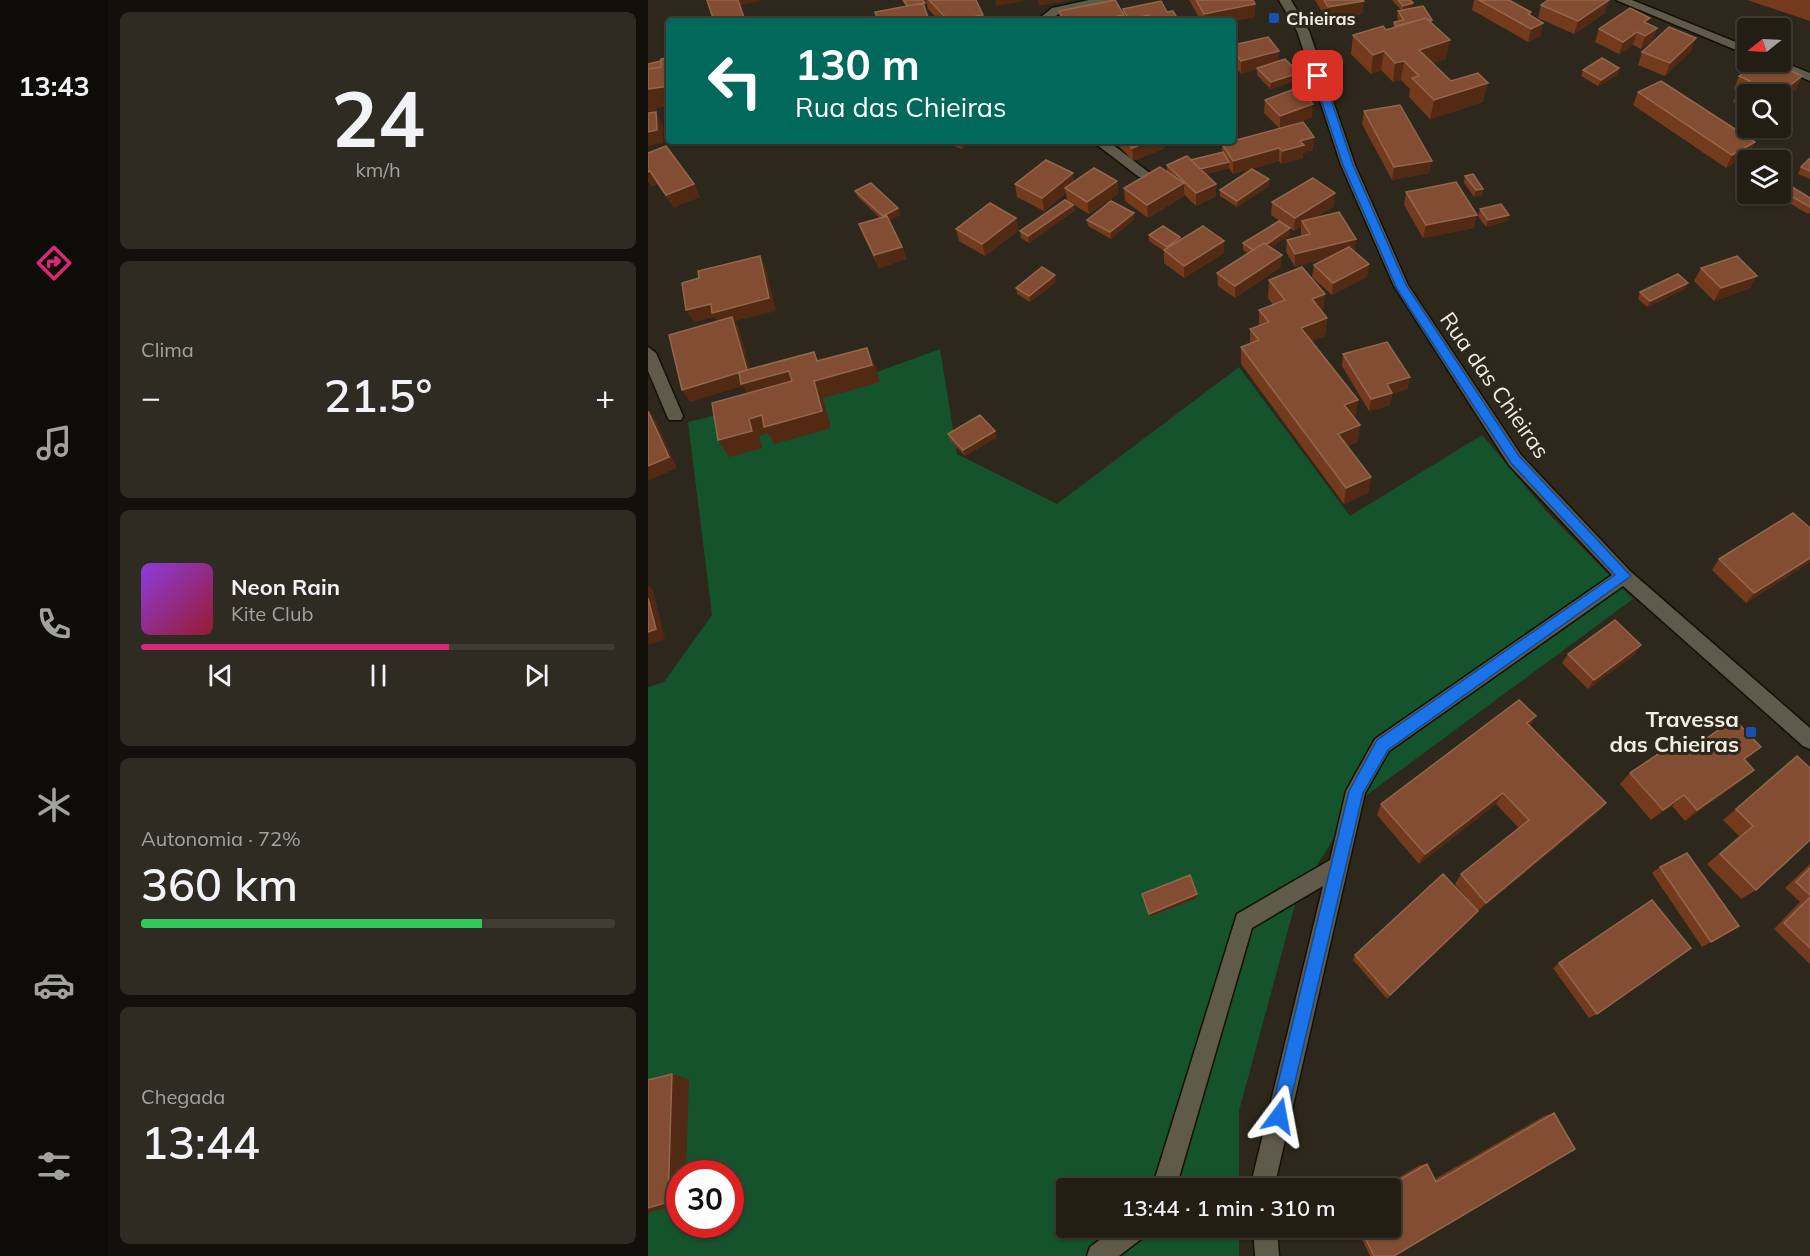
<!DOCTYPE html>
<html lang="pt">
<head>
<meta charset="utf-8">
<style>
  :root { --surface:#221e14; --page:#2e2b22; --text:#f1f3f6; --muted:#a2a2a0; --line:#3f3c34; --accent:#db2777 }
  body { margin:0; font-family:Mulish,sans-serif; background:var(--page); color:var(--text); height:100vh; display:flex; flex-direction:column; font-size:22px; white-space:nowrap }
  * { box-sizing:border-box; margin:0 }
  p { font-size:20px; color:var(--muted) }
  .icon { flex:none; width:33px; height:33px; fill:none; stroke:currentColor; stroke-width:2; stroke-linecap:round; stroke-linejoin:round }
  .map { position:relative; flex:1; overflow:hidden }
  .details { display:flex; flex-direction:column; gap:12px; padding:12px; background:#13100b; width:540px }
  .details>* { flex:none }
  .banner { position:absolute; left:18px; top:18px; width:570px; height:126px; border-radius:6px; box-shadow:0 2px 4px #0004,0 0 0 2px var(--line); background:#00695c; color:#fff; overflow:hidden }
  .needle { width:39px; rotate:252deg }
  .fabs { position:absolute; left:1089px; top:18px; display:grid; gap:12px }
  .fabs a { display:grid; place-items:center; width:54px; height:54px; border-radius:6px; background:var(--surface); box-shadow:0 2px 4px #0004,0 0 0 2px var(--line); font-size:30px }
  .speed { position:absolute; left:18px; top:1160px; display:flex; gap:12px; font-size:30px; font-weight:700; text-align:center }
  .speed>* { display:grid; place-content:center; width:78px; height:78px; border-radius:50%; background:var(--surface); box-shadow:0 2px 4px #0004,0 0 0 2px var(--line); line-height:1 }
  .speed .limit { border:9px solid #d22; background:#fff; color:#111 }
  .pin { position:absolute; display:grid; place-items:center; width:51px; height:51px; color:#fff; margin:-26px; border-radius:12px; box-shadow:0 3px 9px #0006 }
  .me { position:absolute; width:66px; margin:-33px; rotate:13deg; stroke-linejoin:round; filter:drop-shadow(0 0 4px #0008) }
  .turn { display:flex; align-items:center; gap:21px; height:126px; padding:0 30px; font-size:27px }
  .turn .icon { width:78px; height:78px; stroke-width:2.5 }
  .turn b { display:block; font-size:42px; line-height:51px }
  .big { font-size:45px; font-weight:600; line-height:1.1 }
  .details .tile { flex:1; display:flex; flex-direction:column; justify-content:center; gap:9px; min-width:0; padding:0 21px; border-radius:9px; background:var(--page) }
  .details .dial { align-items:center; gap:0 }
  .dial b { font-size:78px; line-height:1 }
  .song { display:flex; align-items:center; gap:18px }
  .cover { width:72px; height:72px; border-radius:9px; background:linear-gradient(135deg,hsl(270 70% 55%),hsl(350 70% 35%)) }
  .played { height:6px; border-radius:3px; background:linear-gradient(90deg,var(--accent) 65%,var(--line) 65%) }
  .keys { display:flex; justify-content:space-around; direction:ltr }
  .heat { display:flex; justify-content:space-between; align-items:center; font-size:33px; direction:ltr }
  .charge { height:9px; border-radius:4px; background:linear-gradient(90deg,#34c759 72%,var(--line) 0) }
  .trip { position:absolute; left:408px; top:1178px; width:345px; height:60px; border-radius:6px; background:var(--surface); box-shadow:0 2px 4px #0004,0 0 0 2px var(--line); font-weight:600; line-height:60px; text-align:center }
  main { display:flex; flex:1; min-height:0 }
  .menu { display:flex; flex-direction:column; width:108px; justify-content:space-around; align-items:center; background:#0e0c08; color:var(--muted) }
  .menu .icon { width:42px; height:42px }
  .menu .current { color:var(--accent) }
  .menu b { font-size:27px; color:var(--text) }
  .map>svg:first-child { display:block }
  .green { fill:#14532b; fill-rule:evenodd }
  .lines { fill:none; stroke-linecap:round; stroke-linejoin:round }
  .minor-casing { stroke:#151005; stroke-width:3 }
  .minor { fill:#605a4b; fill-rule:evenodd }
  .wall { fill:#743a1d }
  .shaded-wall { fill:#522a13 }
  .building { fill:#824d32; stroke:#93664e; stroke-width:1.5 }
  .route { fill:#1a73e8; stroke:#114b97; stroke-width:1.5 }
  .transit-dot { fill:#1a4fb4; stroke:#2d281b; stroke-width:2 }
  .labels { text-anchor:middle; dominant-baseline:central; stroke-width:6; stroke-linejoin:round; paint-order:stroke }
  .far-poi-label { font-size:18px; font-weight:bold; fill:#f0ede4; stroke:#2d281b; text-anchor:start }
  .street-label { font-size:22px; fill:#f0ede4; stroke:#2d281b }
  .poi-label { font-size:22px; font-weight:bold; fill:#f0ede4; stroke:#2d281b; text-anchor:end }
</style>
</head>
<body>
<main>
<nav class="menu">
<b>13:43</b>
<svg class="icon current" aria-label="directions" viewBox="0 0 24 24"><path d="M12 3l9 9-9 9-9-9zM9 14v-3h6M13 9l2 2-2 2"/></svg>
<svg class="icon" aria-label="music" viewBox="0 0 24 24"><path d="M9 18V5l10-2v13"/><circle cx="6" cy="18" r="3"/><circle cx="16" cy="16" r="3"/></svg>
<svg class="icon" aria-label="phone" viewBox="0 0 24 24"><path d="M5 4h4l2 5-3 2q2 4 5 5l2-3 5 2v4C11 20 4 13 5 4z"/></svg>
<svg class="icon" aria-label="climate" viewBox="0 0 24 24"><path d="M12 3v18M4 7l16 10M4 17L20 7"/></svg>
<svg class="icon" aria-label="car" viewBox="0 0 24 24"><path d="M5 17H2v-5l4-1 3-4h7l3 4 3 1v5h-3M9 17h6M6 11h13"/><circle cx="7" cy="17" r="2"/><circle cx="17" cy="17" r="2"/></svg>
<svg class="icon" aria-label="filters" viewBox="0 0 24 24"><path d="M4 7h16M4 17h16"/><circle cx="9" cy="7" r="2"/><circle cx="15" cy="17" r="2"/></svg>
</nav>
<section class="details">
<div class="tile dial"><b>24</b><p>km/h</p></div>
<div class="tile"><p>Clima</p>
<div class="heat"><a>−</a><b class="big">21.5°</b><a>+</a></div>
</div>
<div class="tile">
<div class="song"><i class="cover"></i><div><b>Neon Rain</b><p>Kite Club</p></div></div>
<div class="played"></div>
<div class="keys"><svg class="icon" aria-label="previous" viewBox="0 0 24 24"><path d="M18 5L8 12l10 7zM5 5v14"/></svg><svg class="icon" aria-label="pause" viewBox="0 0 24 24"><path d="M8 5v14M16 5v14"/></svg><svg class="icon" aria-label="next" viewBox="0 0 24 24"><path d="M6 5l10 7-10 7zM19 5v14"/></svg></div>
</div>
<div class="tile"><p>Autonomia · 72%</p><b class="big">360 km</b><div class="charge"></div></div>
<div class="tile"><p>Chegada</p><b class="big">13:44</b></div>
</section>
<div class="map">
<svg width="1162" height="1256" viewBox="0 0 1162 1256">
  <rect width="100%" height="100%" fill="#2d281b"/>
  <!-- green -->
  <path class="green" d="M292 349 309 454 409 504 591 367 702 516 834 435 899 512 985 599 708 803 649 897 591 1111V1188H418V1227H591V1256H0V687L16 682 64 615 40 422 193 385ZM32 1173H82V1224H32Z"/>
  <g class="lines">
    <defs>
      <path id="minor" d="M441 0H465L412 13 401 21H388L404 8Z
        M631 0H643L661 31 707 165 760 285 873 455 982 571 1162 728V749L1155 746 975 586 741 751 717 793 626 1188H602L675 886 604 928 528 1188H504L589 914 682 860 698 791 727 739 964 575 861 465 746 286 693 165 649 31Z
        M968 0H984L1100 47V55Z
        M1132 61 1162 73V81L1119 62Z
        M444 141H460L503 174 501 177H491Z
        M0 347 8 353 35 416 33 420H21L19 416 0 371Z
        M469 1227H500L497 1236 471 1256H439L442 1247Z
        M605 1227H629L631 1256H607Z"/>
    </defs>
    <!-- minor casing -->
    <use href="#minor" class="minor-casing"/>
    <!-- minor -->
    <use href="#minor" class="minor"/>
  </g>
  <!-- wall -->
  <path class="wall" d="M278 0H328L335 15 336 21H292L280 9Z
    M541 0H605L607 4V17L585 21H553Z
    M667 0H715L714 14 679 20Z
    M744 0H762L764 8 784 20V24L798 59 785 63 803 81 835 102 782 119 761 97 762 89 753 80 745 82 733 70 723 74 703 54 705 35 745 28 746 22 751 21 749 17 750 11 753 10Z
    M826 0H861L883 12 882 15 895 23 892 36 880 42 824 10Z
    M1099 0H1162V21Z
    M893 5 957 13 926 34 890 18Z
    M475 9 519 12 531 21H479L476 16V21H412L411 11 475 14Z
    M1000 23 1009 28 1004 41 993 49 985 45 971 54 947 42 951 29Z
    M585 36 588 45 631 51V61L651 73 650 80 622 89 609 75V69L593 74 585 63Z
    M1043 51 1017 76 990 65 994 52Z
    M971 68 969 75 950 86 933 76 935 70Z
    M1112 69 1154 76 1148 89 1132 94H1100V109L1085 102 1090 92 1086 89 1091 76Z
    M990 92 1100 155 1078 168 985 105Z
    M617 100 664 117 633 128 665 150 655 153V158L633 164 631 161 585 174 581 168 558 174 568 196 548 206 536 194V196L500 218 477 201 476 188 519 172V165L574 152V144L632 129 616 113Z
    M716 111 784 161 781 173 744 180 714 124Z
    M291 141H322L314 149Z
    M470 141H517V148L485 161 470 145Z
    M0 153 46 184 52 197 26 207 9 184 4 186 0 180Z
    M1162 158V179L1150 174 1153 167Z
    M817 176 834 195 826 197 816 183Z
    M469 181 470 194 441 214 419 201 418 193 396 211 369 197 367 184Z
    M621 186 589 207 572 196V190Z
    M1132 190 1162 198V213L1160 214 1129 196 1130 194H1132Z
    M207 191 250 208 252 215 241 220 254 247 258 259 231 268 216 237 211 224 232 218 210 197Z
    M758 192 826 228 775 238 756 205Z
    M624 202 686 206 667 218 708 239 706 251 721 264 719 277 684 295 664 277 666 265 677 259 647 267 638 252 639 240 654 236 653 234V226L646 231 642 228V235L623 247 633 267 587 298 570 286 569 273 600 253 595 250V243L642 228 623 215Z
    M425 205 426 211 381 243 373 238 372 231Z
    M832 209 861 215 859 221 838 227 830 216Z
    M368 218 371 230 337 256 311 241 308 229Z
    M486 219 463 239 440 226 439 220Z
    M501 235 532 237 533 239 576 241V253L536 278 516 263V251L501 241Z
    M1053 268 1102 288 1066 301 1046 281Z
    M621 280 675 312 679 318 677 336 663 341 710 400 707 417H706L712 425 709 442 699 446 723 477 720 493 696 504 593 364V347L602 344V329L611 326V310L625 305 620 298Z
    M408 282 382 302 369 294 368 288Z
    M1037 289 999 307 990 299 992 292Z
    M695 354 762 377 759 389 744 394 742 405 721 411 694 366Z
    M300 434 349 437 317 456 302 440Z
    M1162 528V562L1098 603 1064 570 1071 559Z
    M993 645 986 655 940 689 914 663 920 654Z
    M882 726 958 803 948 814 830 911 807 884 813 874 871 828 848 804 771 864 729 815 733 804Z
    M1046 747 1097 761 1093 781 1037 821 1024 806 1003 820 972 784 982 773Z
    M1149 756 1108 890 1093 899 1059 864 1091 836 1075 820Z
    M1162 864V964L1126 929 1152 902 1137 888Z
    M1012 867 1091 926 1054 947 1004 873Z
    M825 917 739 999 705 960 707 955Z
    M911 963 949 1014 941 1018 905 968Z
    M906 1113 746 1256H722L708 1227H742V1188H733L772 1165 779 1164 787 1179 896 1116Z
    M676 1227H699L683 1236 680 1235Z"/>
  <!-- shaded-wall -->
  <path class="shaded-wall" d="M90 0H113V1L93 5 98 21H97Z
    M347 0H376V1L348 6Z
    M390 0H424L391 6Z
    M961 0 957 13 926 34 930 21Z
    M716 1 714 14 679 20 680 7Z
    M765 3 764 10 754 12 755 6Z
    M607 4V17L585 21H556V14Z
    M335 15 336 21H301Z
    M476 15V21H444Z
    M501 15V21H481V19Z
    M895 23 892 36 880 42 883 29Z
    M1009 28 1004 41 993 49 997 36Z
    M989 32 985 45 971 54 975 42Z
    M1048 38 1043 51 1017 76 1022 63Z
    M802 40 798 59 768 69 771 50Z
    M631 51V64L593 74V61Z
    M736 51 733 70 723 74 725 55Z
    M756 61 753 80 745 82 747 63Z
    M971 68 969 75 950 86 953 80Z
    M651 73 650 80 622 89 623 82Z
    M1154 76 1148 89 1132 101V94H1131Z
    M840 83 835 102 782 119 786 100Z
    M21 86V106L9 108 10 116 15 125V143L0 146V89Z
    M665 104 664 117 632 129V116Z
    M666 137 665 150 655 153V158L633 164 634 151 652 141Z
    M312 141H322L314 149Z
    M501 141H517V148L485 161 484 148Z
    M1107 142 1100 155 1078 168 1084 155Z
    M631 148V161L585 174V161Z
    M784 161 781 173 744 180 746 167Z
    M581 162V168L549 176V170Z
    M2 171 9 184 4 186 0 178V172Z
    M425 173 427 186 417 188 418 193 396 211 394 198Z
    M621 179V186L589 207V201Z
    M469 181 470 194 441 214 439 202Z
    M536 183V196L500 218 499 205Z
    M46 184 52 197 26 207 18 195Z
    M568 184V196L548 206V193Z
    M835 189 834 195 826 197 828 190Z
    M687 193 686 206 656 225 654 221 653 226 646 231 647 218Z
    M425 205 426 211 381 243 380 236Z
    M250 208 252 215 237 222 235 216Z
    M486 213V219L463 239 462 232Z
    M829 215 826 228 775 238 778 225Z
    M861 215 859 221 838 227 840 220Z
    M368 218 371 230 337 256 334 244Z
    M642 228V235L607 258V252Z
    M708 239 706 252 647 267V254Z
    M576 241V253L536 278V266Z
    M254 247 258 259 231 268 226 255Z
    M634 255 633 267 587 298V286Z
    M112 256 118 269 128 311 87 321 91 329 105 380 141 371 150 388 103 401 95 386 42 402 34 390 71 325 67 317 46 322 38 310Z
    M721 264 719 277 684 295 685 283Z
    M407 275 408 282 382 302 381 296Z
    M1109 276 1102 288 1066 301 1073 288Z
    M1040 283 1037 289 999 307 1002 301Z
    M677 294 675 312 662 317 664 299Z
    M679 318 677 336 652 346 653 328Z
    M219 348 227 365 232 382 175 398 183 428 126 444 120 433 111 436 114 448 81 457 70 440 101 419 166 381 169 361 166 352 175 370Z
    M762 377 759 389 744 394 742 405 721 411 723 399 739 384Z
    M710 400 707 417 694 422 696 405Z
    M1 411 9 423 29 468 0 481Z
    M712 425 709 442 688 451 690 434Z
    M347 431 349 437 317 456 315 450Z
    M723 477 720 493 696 504 698 488Z
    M1162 558V562L1098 603 1106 593Z
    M0 585 5 590 17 639 0 645Z
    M993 645 986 655 940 689 946 680Z
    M888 716 880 729 879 723Z
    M1113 747 1099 759 1083 771 1096 759Z
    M1106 770 1093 781 1037 821 1049 810Z
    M855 793 848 804 771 864 777 854Z
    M1036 795 1024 806 1003 820 1015 810Z
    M958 803 948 814 830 911 838 903Z
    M549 894V898L502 917 501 914Z
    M830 911 825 917 739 999 742 995Z
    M24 1074 41 1079 38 1173H32V1204L0 1213V1208Z"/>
  <!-- building -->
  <path class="building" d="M59 0H90L96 18 102 17 104 21H66Z
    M255 0H275L277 3 259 6Z
    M281 0H328L335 15 301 21Z
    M467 0 476 15 444 21H416L411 11Z
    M548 0H605L607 4 556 14Z
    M676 0H715L716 1 680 7Z
    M750 0H762L765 3 755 6Z
    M831 0H861L883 12 880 14 895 23 883 29Z
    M900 0H961L930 21 893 5Z
    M513 1 519 12 525 11 531 21H504L501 15 481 19 475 9Z
    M275 3 281 20 274 21H230L227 12Z
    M775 6 784 20H780L778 18 748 26 746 22 756 20 750 11Z
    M982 8 1002 18 996 22 1009 28 997 36 989 32 975 42 951 29Z
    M350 18 351 21H339Z
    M778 18 802 40 771 50 803 81 830 73 840 83 786 100 764 78 771 76 756 61 747 63 736 51 725 55 705 35 735 26 738 30Z
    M1021 27 1048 38 1022 63 994 52Z
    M620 37 631 51 593 61 585 50V45Z
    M19 50H21V86L0 89V69L13 67V59L20 58Z
    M954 58 971 68 953 80 935 70Z
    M637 59 651 73 623 82 609 68Z
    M13 61V67L0 69V64Z
    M1121 62H1124L1154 76 1131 94H1102L1091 89 1102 81 1091 76 1105 66 1112 69Z
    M1013 81 1107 142 1084 155 990 92Z
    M649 88 665 104 632 116 617 100Z
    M752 105 784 161 746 167 716 111Z
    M8 112 9 130 0 132V113Z
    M655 122 666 137 652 141 656 145 634 151 631 148 585 161 574 144Z
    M477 141H501L484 148Z
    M18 146 46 184 18 195 2 171 0 172V153Z
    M575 152 581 162 552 169 543 160Z
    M539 156 568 184 548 193 519 165Z
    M1162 158V171L1153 167Z
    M398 160 425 173 394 198 367 184Z
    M512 167 536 183 499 205 476 188Z
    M446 168 469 181 439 202 417 188Z
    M604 169 621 179 589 201 572 190Z
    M825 174 835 189 828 190 817 176Z
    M665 178 687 193 647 218 624 202Z
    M808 182 829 215 778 225 758 192Z
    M223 183 250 208 235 216 207 191Z
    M1139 184 1162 198V207L1132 190Z
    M417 200 425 205 380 236 372 231Z
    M463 201 486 213 462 232 439 220Z
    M342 203 368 218 334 244 308 229Z
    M853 204 861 215 840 220 832 209Z
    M691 212 708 239 647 254 639 240 662 234 654 221Z
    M239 216 254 247 226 255 211 224Z
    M631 221 642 228 619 244 616 243 605 250 595 243Z
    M515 226 532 237 519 247 501 235Z
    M555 226 576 241 536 266 516 250Z
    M616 243 634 255 587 286 569 273Z
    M701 247 721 264 685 283 666 265Z
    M112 256 121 298 64 313 63 304 38 310 34 283 51 278 50 271Z
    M1089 256 1109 276 1073 288 1053 268Z
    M394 267 407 275 381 296 368 288Z
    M654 267 677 294 664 299 679 318 653 328 710 400 696 405 712 425 690 434 723 477 698 488 593 347 611 340 602 329 621 322 611 310 637 300 621 280Z
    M1030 274 1040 283 1002 301 992 292Z
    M84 317 99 370 34 390 21 335Z
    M739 342 762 377 739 384 744 393 723 399 695 354Z
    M219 348 224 365 166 381 174 411 116 427 114 415 101 419 104 431 70 440 64 403 144 381 141 371 93 384 91 372 166 352 169 361Z
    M0 411 21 457 0 466Z
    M332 415 347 431 315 450 300 434Z
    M1145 513 1162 528V558L1106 593 1071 559Z
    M0 598 8 629 0 632Z
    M967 620 993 645 946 680 920 654Z
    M871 700 888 716 879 723 958 803 838 903 813 874 881 820 855 793 777 854 733 804Z
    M1086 719 1113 747 1096 759 1106 770 1049 810 1036 795 1015 810 982 773 1037 736 1046 747Z
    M1149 756 1162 768V840L1108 890 1072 854 1105 826 1088 809Z
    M1039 853 1091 926 1063 942 1012 867Z
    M1162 868V895L1148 882Z
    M795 874 830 911 742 995 707 955Z
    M542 875 549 894 501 914 494 894Z
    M1162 897V948L1136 923Z
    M1004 900 1043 948 949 1014 911 963Z
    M24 1074 20 1202 0 1208V1080Z
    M906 1113 927 1149 746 1256H726L712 1227H742V1188H737L779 1164 788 1182Z
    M679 1227H699L683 1236Z"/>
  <!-- route -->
  <path class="route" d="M670 73 675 76 705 165 758 285 871 456 983 576 740 750 715 793 639 1116 637 1123 631 1125 624 1123 622 1116 701 791 729 740 967 575 863 463 749 289 695 165 665 76Z"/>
  <!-- markers -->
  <g class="transit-dot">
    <rect x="620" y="12" width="12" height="12" rx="3"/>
    <rect x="1097" y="726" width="12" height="12" rx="3"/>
  </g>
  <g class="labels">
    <!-- far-poi labels -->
    <g class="far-poi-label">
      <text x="638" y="18">Chieiras</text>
    </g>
    <!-- street labels -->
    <g class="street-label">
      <text transform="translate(847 385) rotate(55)">Rua das Chieiras</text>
    </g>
    <!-- poi labels -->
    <g class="poi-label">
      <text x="1091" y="719">Travessa<tspan x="1091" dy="25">das Chieiras</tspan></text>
    </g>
  </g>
</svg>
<div class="fabs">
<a><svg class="needle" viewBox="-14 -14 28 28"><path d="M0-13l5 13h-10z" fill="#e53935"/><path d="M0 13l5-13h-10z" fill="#a2a2a0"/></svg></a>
<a><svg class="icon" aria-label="search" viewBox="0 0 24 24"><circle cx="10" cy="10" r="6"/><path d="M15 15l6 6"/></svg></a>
<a><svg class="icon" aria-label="layers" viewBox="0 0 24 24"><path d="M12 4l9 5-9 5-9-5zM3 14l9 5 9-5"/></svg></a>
</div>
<div class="speed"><div class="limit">30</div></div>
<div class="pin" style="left:670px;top:76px;background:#d93025"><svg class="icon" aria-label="arrive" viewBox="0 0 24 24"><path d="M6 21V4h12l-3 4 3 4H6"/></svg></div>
<svg class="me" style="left:631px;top:1116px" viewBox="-20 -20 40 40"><path d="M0-17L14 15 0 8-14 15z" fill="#1a73e8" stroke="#fff" stroke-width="4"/></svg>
<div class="trip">13:44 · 1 min · 310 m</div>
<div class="banner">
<div class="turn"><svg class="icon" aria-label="left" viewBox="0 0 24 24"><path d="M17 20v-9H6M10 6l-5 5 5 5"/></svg><div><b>130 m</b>Rua das Chieiras</div></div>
</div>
</div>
</main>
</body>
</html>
